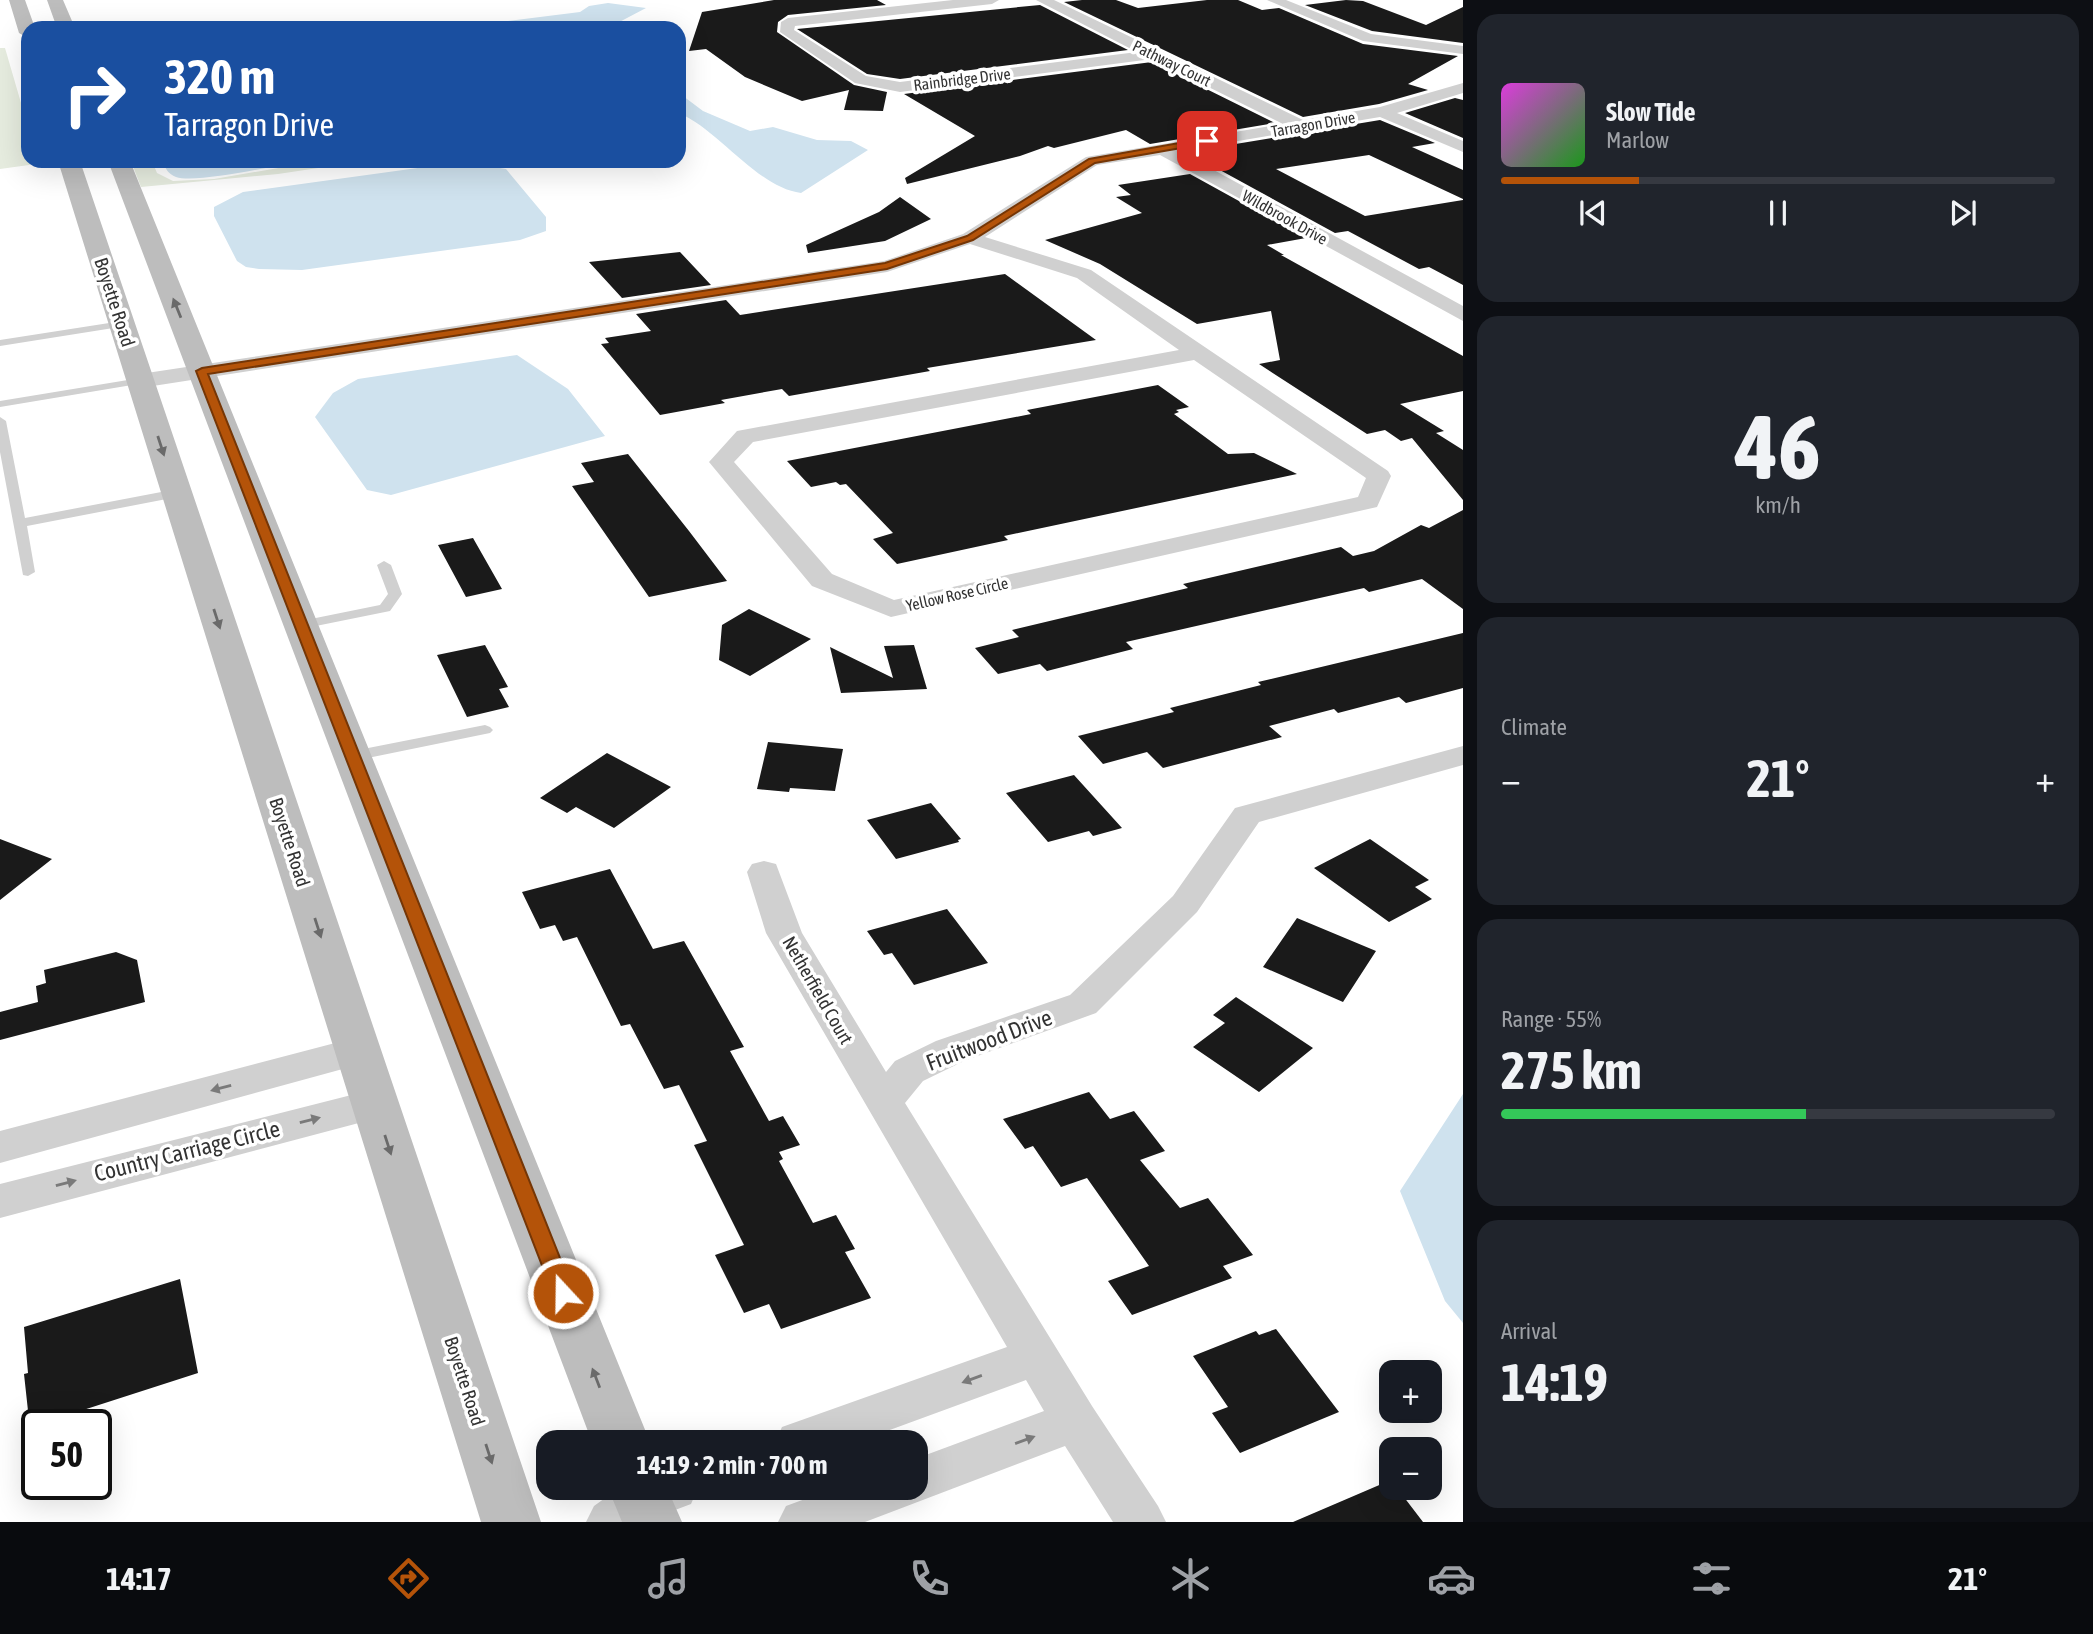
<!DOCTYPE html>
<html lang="en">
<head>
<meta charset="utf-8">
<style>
  :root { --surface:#171b24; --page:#20242c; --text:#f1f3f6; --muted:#9ea1a6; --line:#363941; --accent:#b45309 }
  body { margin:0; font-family:"Asap Condensed",sans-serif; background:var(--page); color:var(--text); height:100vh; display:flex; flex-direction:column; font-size:26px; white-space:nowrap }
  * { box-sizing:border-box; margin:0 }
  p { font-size:23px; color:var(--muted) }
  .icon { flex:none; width:38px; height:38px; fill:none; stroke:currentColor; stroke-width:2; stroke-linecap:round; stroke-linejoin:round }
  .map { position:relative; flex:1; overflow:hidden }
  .sheet { display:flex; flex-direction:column; gap:14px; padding:14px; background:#0d0f14; width:630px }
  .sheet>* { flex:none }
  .top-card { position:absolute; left:21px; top:21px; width:665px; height:147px; border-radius:21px; box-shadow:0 7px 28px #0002; background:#1a4fa0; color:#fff; overflow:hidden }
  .controls { position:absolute; left:1379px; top:1360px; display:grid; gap:14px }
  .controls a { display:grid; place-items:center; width:63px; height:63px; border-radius:14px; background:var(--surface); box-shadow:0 7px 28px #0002; font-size:35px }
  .speed { position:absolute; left:21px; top:1409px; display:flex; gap:14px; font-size:35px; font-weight:700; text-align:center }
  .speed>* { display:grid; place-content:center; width:91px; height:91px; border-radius:50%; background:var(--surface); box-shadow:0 7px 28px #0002; line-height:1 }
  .speed .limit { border:4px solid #111; border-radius:10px; background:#fff; color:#111 }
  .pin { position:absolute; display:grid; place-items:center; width:60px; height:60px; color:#fff; margin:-30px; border-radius:14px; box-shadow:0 4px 10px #0006 }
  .me { position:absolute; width:77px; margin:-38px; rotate:339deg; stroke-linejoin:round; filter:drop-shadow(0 0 5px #0008) }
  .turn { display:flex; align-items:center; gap:24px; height:147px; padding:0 28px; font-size:32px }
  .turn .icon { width:91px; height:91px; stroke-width:2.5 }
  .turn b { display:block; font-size:49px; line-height:60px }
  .big { font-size:52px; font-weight:700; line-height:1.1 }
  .sheet .tile { flex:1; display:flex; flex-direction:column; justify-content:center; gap:10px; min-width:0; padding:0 24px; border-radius:21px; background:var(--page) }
  .sheet .dial { align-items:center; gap:0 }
  .dial b { font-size:91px; line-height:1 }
  .song { display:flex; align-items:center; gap:21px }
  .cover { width:84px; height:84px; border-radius:10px; background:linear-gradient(135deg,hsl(300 70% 55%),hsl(120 70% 35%)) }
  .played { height:7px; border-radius:4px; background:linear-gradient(90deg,var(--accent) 25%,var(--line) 25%) }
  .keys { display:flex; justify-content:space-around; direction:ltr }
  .heat { display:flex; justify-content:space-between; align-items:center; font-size:38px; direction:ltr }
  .charge { height:10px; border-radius:5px; background:linear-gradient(90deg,#34c759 55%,var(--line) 0) }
  .trip { position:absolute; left:536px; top:1430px; width:392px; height:70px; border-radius:21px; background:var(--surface); box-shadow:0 7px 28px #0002; font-weight:700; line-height:70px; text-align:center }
  .menu { display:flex; height:112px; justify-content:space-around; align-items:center; background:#090b0e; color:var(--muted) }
  .menu .icon { width:49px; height:49px }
  .menu .active { color:var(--accent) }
  .menu b { font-size:32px; color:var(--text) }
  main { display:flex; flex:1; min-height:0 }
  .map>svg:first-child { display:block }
  .green { fill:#e6ecdf }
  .water { fill:#cfe2ee }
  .building { fill:#1a1a1a }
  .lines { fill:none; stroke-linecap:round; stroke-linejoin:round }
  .service { fill:#d0d0d0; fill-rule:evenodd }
  .minor { fill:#d0d0d0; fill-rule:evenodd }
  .secondary { fill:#bdbdbd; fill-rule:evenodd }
  .oneway { fill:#6a6a6a }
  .oneway2 { fill:#7a7a7a }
  .route { fill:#b45309; stroke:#753606; stroke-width:2 }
  .labels { text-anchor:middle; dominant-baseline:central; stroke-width:7; stroke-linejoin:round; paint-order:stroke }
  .far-street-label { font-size:16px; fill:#333; stroke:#fff }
  .street-label { font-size:19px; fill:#333; stroke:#fff }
  .near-street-label { font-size:23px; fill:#333; stroke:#fff }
</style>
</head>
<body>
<main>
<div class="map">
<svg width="1463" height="1522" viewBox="0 0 1463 1522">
  <rect width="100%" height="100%" fill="#fff"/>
  <!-- green -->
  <path class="green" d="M0 48H5L28 127V161H37L29 165 0 169Z
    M131 161H152L157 173 173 181 214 179 319 161H365L278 174 141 187Z"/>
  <!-- water -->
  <path class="water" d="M608 3 646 8 608 28H493L492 23 580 12 589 6Z
    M679 93 703 111 750 131 773 127 817 140 851 141 868 150 801 193C758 188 719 130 679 113Z
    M162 161H302C278 165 196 184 176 177 168 174 166 169 162 161Z
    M454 163H471L506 169 546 217V231L520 240 302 270 259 269 246 267 237 261 214 216V207L243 192Z
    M517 355 568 389 605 436 391 495 367 490 315 417 333 393 358 379Z
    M1463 1094V1323L1445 1301 1400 1191Z"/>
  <!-- building -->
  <path class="building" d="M774 0H877L886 5 788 15 778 22 777 32 854 85 887 92 883 111 844 110 849 90 802 101 745 77 706 49 689 51 702 12Z
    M1082 0H1116L1138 8 1207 0H1238L1262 10 1279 8 1363 44 1458 56 1408 84 1428 90 1379 104 1303 117 1064 2Z
    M1346 0 1363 1 1426 25 1463 7V43L1372 31 1305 5Z
    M1040 5 1128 50 900 79 867 74 797 29Z
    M1152 62 1275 123 1150 144 1126 130 1054 148 1048 146 1020 156 907 184 905 178 975 136 904 94Z
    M1455 98 1463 100V138L1405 113Z
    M1380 120 1435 143 1412 147 1463 170V199L1369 155 1276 169 1365 216 1463 200V285L1429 267 1419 269 1348 231 1335 233 1187 152Z
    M1190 174 1306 238 1267 245 1284 255H1281L1463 356V391L1400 404 1444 431 1436 433 1463 450V500L1412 438 1401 441 1385 430 1367 434 1259 364 1280 360 1271 311 1197 324 1100 264 1045 240 1142 213 1116 197 1131 195 1118 185Z
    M900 197 931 219 885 241 808 253 806 245 879 212Z
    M680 252 711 285 622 298 589 262Z
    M1005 274 1096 340 927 368 930 371 789 396 782 389 721 400 725 403 660 415 601 344 609 343 605 338 651 331 636 314 726 300 740 315Z
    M1158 385 1189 407 1176 410 1179 412 1174 414 1228 454 1254 453 1297 474 1004 536 1008 540 897 564 873 539 893 533 846 484 840 485 836 482 811 487 787 461 1031 414 1027 410Z
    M628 454 689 531 727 581 649 597 572 486 594 482 581 463Z
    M1463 510V609L1422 579 1369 592 1364 588 1126 642 1133 649 1047 671 1040 664 998 674 975 648 1019 637 1012 630 1188 588 1183 584 1341 547 1353 556 1374 551 1421 525 1429 528Z
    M473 538 502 589 466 597 438 545Z
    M749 609 811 639 750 676 719 660 722 625Z
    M1463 633V688L1406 703 1399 697 1338 713 1334 709 1269 726 1282 737 1163 768 1147 752 1103 764 1078 736 1174 712 1170 708 1261 685 1258 682Z
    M485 645 508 687 499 689 509 707 467 717 437 655Z
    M914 645 927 689 841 693 830 647 893 678 884 646Z
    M768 742 843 749 835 791 790 788 789 792 757 789Z
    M607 753 671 787 614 828 576 807 567 813 540 798Z
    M1074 775 1122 828 1093 836 1089 831 1048 842 1006 793Z
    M931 803 961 839 958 840 959 842 896 859 867 820Z
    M0 839 52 859 0 900Z
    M1370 839 1429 880 1415 887 1432 899 1389 922 1314 868Z
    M610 869 653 949 684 941 744 1047 730 1051 769 1121 783 1116 800 1145 779 1152 783 1159 779 1161 813 1223 836 1215 855 1249 845 1252 871 1298 781 1329 769 1304 744 1313 715 1255 744 1245 694 1145 707 1141 679 1085 664 1089 630 1024 621 1026 577 937 563 941 555 925 540 929 522 892Z
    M947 909 988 963 914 985 892 953 884 955 867 931Z
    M1297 918 1376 951 1343 1002 1263 967Z
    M116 952 137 960 145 1002 0 1040V1012L38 1002 36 986 46 983 44 970Z
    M1236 997 1313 1048 1259 1092 1193 1047 1225 1023 1213 1015Z
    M1089 1092 1110 1119 1134 1111 1165 1151 1140 1160 1180 1208 1208 1198 1253 1255 1223 1266 1232 1278 1132 1315 1108 1281 1149 1266 1087 1178 1061 1187 1033 1146 1025 1149 1003 1119Z
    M180 1279 198 1373 46 1422V1414L29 1420 24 1374 28 1373 24 1327Z
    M1276 1329 1339 1412 1240 1453 1212 1413 1228 1407 1193 1356 1256 1331 1259 1335Z
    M1391 1480V1488H1397L1423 1522H1293Z"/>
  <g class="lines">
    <!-- service -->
    <path class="service" d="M122 321 126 322V326L0 346V340Z
      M140 378 144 379V383L0 407V401Z
      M0 417 6 421 25 518 177 489 183 493 177 497 27 526 35 572 28 576 23 575 0 452Z
      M384 561 391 565 402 594 390 611 301 629 296 628 294 625 296 622 380 605 388 594 377 565Z
      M485 725 490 727 493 730 490 733 353 761 345 756 353 751Z"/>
    <!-- minor -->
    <path class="minor" d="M953 0H999L992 4 795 26 794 30 866 76 900 82 1137 52 1036 0H1054L1303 120 1380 107 1463 83V93L1397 113 1463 141V152L1380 117 1179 151 1463 306V321L1160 155 1097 165 985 237 1091 270 1388 471 1391 476 1377 507 891 617 812 586 709 462 737 431 1179 350 1077 278 970 244 887 272 140 388 132 386 129 381 132 376 140 374 884 261 963 234 1086 157 1283 124 1152 59 900 92 855 83 780 32 781 22 788 18ZM1194 360 1366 478 1358 497 894 600 832 574 734 462 753 442Z
      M1267 0H1286L1371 34 1463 46V54L1363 41Z
      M1463 746V765L1259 822 1197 912 1096 1013 964 1061 923 1081 905 1103 1092 1406 1158 1506 1166 1522H1113L1065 1446 865 1522H778L786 1506 835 1488H915V1459L1044 1411 1026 1380 857 1442H775L782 1427 1007 1347 766 933 747 872 752 864 764 861 776 864 802 933 886 1072 895 1061 936 1041 1070 995 1173 896 1235 808Z
      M358 1037 372 1041 377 1051 372 1061 0 1163V1131Z
      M375 1089 389 1093 395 1104 389 1115 0 1218V1184Z
      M619 1488H698L691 1504 659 1516 651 1522H586L594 1506Z"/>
    <!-- secondary -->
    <path class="secondary" d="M9 0H25L35 28H28V38L19 33Z
      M47 0H63L75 28H57Z
      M58 161H80L541 1522H481Z
      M108 161H130L650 1442H592Z
      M608 1488H667L682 1522H622Z"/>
  </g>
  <!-- one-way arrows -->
  <defs><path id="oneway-solid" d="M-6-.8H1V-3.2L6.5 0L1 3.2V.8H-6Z" transform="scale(1.75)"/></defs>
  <g class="oneway">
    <use href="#oneway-solid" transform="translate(177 308) rotate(-112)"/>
    <use href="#oneway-solid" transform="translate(161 446) rotate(72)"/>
    <use href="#oneway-solid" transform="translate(217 619) rotate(72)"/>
    <use href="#oneway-solid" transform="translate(318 928) rotate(72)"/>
    <use href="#oneway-solid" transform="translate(388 1145) rotate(72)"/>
    <use href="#oneway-solid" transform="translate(596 1378) rotate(-111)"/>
    <use href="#oneway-solid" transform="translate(489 1454) rotate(72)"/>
  </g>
  <g class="oneway2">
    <use href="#oneway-solid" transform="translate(221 1088) rotate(165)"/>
    <use href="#oneway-solid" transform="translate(310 1120) rotate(-14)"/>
    <use href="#oneway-solid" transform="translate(66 1183) rotate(-15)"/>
    <use href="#oneway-solid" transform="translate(972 1379) rotate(160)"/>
    <use href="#oneway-solid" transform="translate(1025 1440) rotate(-20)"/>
  </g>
  <!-- route -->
  <path class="route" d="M1207 138 1210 143 1095 163 973 240 887 269 208 374 574 1293 570 1299 563 1302 555 1299 196 371 202 368 885 263 967 236 1089 159Z"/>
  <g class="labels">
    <!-- far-street labels -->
    <g class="far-street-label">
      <text transform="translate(1172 63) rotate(26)">Pathway Court</text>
      <text transform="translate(962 79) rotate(-7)">Rainbridge Drive</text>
      <text transform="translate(1313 124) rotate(-10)">Tarragon Drive</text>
      <text transform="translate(1285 217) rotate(29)">Wildbrook Drive</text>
      <text transform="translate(957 594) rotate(-13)">Yellow Rose Circle</text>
    </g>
    <!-- street labels -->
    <g class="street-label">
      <text transform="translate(115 302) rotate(72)">Boyette Road</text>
      <text transform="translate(290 842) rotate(72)">Boyette Road</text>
      <text transform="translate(818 990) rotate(60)">Netherfield Court</text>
      <text transform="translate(465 1381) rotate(72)">Boyette Road</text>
    </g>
    <!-- near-street labels -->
    <g class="near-street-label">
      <text transform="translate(989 1040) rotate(-21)">Fruitwood Drive</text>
      <text transform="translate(187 1151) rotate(-14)">Country Carriage Circle</text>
    </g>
  </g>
</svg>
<div class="controls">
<a>+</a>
<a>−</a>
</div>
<div class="speed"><div class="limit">50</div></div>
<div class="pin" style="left:1207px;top:141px;background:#d93025"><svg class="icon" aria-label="arrive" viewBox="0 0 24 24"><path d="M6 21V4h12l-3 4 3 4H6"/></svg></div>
<svg class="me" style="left:563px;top:1293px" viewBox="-20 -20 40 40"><circle r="17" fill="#b45309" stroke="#fff" stroke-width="3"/><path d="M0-11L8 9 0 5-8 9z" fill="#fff"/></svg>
<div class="trip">14:19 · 2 min · 700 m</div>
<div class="top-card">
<div class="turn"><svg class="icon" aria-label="right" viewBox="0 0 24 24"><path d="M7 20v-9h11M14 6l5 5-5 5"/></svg><div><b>320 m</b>Tarragon Drive</div></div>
</div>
</div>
<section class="sheet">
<div class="tile">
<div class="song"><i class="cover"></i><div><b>Slow Tide</b><p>Marlow</p></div></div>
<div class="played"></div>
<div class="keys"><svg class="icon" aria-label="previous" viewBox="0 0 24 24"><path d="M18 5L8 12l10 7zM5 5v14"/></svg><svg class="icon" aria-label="pause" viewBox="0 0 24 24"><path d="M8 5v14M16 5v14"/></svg><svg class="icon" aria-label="next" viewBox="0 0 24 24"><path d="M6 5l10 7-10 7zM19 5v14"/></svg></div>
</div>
<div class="tile dial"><b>46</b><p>km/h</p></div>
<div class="tile"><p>Climate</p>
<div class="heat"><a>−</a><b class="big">21°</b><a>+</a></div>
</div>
<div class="tile"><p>Range · 55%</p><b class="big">275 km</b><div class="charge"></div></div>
<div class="tile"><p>Arrival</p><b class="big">14:19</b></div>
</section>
</main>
<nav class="menu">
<b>14:17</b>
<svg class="icon active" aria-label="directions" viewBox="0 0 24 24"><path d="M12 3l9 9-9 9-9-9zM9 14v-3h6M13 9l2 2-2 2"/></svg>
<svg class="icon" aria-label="music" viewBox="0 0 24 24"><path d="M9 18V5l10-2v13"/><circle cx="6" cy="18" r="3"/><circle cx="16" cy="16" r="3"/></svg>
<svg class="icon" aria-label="phone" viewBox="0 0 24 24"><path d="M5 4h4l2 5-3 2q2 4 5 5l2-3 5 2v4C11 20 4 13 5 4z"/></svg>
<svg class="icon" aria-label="climate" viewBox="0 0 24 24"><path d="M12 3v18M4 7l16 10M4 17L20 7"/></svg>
<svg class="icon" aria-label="car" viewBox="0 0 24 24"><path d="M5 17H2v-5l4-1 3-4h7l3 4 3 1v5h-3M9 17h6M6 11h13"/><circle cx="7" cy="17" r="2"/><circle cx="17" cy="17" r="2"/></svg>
<svg class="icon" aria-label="filters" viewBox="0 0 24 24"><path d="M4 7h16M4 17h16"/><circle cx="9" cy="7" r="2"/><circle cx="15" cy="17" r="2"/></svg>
<b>21°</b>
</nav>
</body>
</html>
